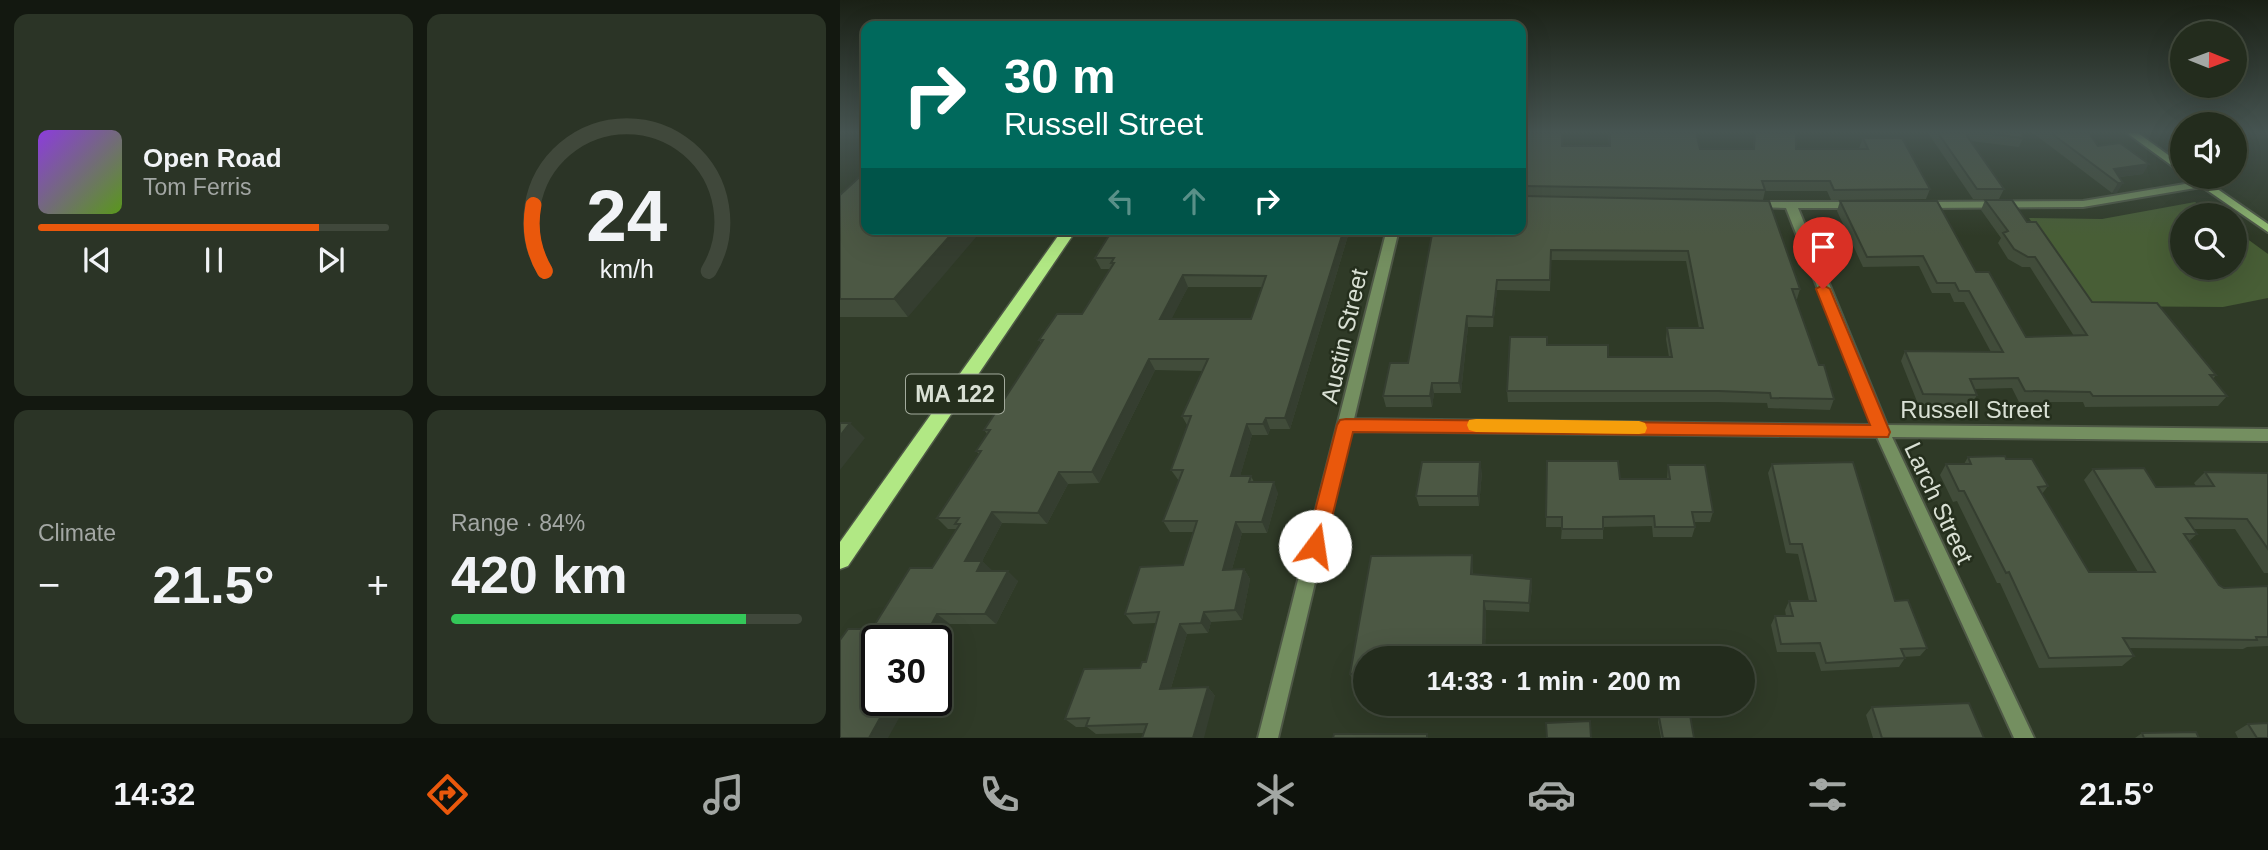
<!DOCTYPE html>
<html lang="en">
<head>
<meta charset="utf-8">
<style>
  :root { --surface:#232c1d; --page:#2b3426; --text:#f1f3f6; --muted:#a3a7a4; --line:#40483b; --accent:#ea580c }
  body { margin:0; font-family:Helvetica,sans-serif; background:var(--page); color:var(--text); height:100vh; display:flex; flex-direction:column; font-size:26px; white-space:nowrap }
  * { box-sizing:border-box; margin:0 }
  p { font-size:23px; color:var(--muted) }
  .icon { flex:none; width:38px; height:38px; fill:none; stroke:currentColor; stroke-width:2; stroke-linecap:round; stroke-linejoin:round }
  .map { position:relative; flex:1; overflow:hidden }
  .side { display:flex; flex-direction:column; gap:14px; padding:14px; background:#131810; width:840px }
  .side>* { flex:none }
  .banner { position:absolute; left:21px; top:21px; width:665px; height:214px; border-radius:14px; box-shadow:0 7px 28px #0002,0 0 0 2px var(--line); background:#00695c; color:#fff; overflow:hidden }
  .needle { width:46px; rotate:91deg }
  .tools { position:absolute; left:1330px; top:21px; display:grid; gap:14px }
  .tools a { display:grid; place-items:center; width:77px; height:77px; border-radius:50%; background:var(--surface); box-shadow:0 7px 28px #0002,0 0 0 2px var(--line); font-size:35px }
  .speed { position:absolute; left:21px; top:625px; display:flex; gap:14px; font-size:35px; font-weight:700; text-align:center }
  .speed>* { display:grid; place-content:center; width:91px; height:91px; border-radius:50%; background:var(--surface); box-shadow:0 7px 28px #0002,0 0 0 2px var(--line); line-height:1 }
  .speed .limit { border:4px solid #111; border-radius:10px; background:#fff; color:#111 }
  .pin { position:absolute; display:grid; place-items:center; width:60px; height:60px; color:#fff; margin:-72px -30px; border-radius:50% 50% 50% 0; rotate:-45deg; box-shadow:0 0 7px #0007 }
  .pin .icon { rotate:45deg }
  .me { position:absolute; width:77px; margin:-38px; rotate:14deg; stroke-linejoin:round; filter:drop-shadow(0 0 5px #0008) }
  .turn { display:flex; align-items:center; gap:24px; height:147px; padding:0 28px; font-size:32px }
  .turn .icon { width:91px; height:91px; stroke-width:2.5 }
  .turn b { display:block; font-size:49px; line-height:60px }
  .lanes { display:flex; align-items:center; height:66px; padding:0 28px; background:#0003; justify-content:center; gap:35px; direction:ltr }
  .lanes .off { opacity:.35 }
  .big { font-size:52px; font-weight:600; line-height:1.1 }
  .side .card { flex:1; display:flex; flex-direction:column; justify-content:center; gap:10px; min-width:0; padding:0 24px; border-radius:14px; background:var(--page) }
  .side .dial { align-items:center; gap:0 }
  .dial svg { height:182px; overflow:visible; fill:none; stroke:var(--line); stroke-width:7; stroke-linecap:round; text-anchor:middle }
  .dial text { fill:var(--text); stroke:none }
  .song { display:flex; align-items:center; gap:21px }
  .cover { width:84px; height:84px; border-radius:10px; background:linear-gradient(135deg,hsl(270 70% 55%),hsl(90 70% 35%)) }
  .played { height:7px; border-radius:4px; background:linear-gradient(90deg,var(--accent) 80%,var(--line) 80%) }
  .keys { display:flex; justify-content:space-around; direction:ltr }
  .heat { display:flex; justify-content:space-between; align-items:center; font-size:38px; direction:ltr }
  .charge { height:10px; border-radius:5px; background:linear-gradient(90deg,#34c759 84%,var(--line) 0) }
  .side .tiles { flex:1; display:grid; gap:14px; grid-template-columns:repeat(2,1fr) }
  .trip { position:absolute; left:513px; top:646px; width:402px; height:70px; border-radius:35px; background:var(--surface); box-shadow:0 7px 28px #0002,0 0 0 2px var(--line); font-weight:600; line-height:70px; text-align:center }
  .tabs { display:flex; height:112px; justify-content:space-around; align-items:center; background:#0e120c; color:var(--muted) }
  .tabs .icon { width:49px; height:49px }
  .tabs .current { color:var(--accent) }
  .tabs b { font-size:32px; color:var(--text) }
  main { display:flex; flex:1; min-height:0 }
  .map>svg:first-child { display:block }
  .green { fill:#485e36 }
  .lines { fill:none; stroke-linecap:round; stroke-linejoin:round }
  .minor-casing { stroke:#4e5846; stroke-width:4 }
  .secondary-casing { stroke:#4e5846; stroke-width:4 }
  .primary-casing { stroke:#4e5846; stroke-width:3 }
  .minor { fill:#748f60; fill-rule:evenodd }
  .secondary { fill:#96c174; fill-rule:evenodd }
  .primary { fill:#b1e884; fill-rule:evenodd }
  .wall { fill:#414c3a; fill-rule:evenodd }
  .shaded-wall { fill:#353e30 }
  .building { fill:#4c5844; stroke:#353e30; stroke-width:2; fill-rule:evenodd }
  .route { fill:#ea580c; stroke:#983908; stroke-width:2 }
  .slow { fill:#f59e0b }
  .labels { text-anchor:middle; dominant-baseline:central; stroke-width:5; stroke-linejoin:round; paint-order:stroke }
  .shield { fill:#252f1d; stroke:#a3ab9d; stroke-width:2 }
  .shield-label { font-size:23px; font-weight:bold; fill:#d9e0d4 }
  .street-label { font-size:24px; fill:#d9e0d4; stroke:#252f1d }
</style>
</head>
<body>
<main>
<section class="side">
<div class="tiles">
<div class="card">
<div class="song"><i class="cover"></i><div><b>Open Road</b><p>Tom Ferris</p></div></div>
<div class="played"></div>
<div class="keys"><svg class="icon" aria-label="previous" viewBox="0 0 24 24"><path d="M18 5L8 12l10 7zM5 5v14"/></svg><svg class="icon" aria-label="pause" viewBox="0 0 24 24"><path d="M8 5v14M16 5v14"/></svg><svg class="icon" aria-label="next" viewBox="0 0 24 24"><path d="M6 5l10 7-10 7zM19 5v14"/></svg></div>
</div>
<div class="card dial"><svg viewBox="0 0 100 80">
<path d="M14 69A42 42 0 1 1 86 69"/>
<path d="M14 69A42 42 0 0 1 9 40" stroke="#ea580c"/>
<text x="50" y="56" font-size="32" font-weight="700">24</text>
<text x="50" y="72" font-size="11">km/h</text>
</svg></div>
<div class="card"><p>Climate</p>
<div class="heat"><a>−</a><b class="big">21.5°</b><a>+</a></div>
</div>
<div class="card"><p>Range · 84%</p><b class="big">420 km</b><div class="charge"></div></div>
</div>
</section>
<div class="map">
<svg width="1428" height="738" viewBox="0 0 1428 738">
  <rect width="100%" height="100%" fill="#2f3a27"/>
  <!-- green -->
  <path class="green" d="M1355 202 1373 215H1342V268H1395V230L1428 254V298L1383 307 1248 306 1189 218 1262 219Z"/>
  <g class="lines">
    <defs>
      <path id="minor" d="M1363 181 1368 184 1367 186 1243 207 1081 208 1075 205 1081 202 1243 201Z
        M913 202H1015L1021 205 1015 208H958L1047 425 1428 429V441L1052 437 1194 738H1174L1037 437 511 431 438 738H418L547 229H559L514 419 1032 425 946 208 909 207 907 205Z"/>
      <path id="secondary" d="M1287 133H1298L1342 165V173Z
        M1348 177H1360L1428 224V232Z"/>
      <path id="primary" d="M223 229H237L8 566 0 569V542Z"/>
    </defs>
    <!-- minor casing -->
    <use href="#minor" class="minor-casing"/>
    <!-- secondary casing -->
    <use href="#secondary" class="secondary-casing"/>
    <!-- primary casing -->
    <use href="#primary" class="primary-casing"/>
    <!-- minor -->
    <use href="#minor" class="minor"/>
    <!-- secondary -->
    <use href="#secondary" class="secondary"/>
    <!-- primary -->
    <use href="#primary" class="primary"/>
  </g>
  <!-- wall -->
  <path class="wall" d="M681 133 722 146H769L768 133H856L860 149H913L914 133H956V149H1020L1019 148 1023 138 1090 189 1086 199 991 200 987 191H925L923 200 681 196Z
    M1088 133H1182L1183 138 1179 147 1131 141 1164 189 1159 199H1133Z
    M1193 133H1249L1258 146 1303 174 1279 177 1277 193H1272Z
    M0 195 68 317H0Z
    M1145 200 1187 222 1252 302 1376 375 1373 379 1387 396 1378 406 1245 407 1243 402H1179L1172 388 1135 389 1137 395 1131 405 1078 404 1061 361 1065 351 1151 352 1124 302H1114L1110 293H1092L1079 266 1023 267 997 211 1000 201 1136 272 1186 337 1234 336 1190 267H1182L1168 259 1158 243 1161 238 1141 210Z
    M929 201 960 289 957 299H955L979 365 994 399 990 410 928 408 927 403 876 402H668L667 391 707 345 768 357H829L826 339 827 328H859L846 261 711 260 710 291 657 290 653 327H628L621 393H594L592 407H546L543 396 568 363 593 229Z
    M510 229 450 429H430L428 435H412L400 476H411L414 482 438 493 427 533H402L392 569H404L410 579 402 620 371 622 368 633 347 634 331 688 368 687 375 696 304 733 256 734 247 727H236L225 719 300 668 306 662 316 623 293 624 285 614 343 565 354 532H330L323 521 339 481 331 470 347 425 342 416 363 371 315 370 259 483 228 484 207 524 162 523 142 561 152 571 178 581 156 624H110L32 629 92 568 117 529H108L97 518 139 454 136 451 147 434 144 430 201 343 199 340 242 314 270 269H261L255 258ZM348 287H422L411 319H331Z
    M1128 457 1166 459 1208 486 1202 494 1249 572H1298L1244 480 1253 469 1316 487 1356 486 1354 483 1365 472 1428 473V573H1424L1395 529H1353L1357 534 1349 541 1379 585 1384 588 1428 586V646L1407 647 1403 649 1289 648 1294 656 1282 666 1199 668 1160 583H1157L1117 501 1113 502 1100 475 1106 464H1124Z
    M707 461 780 479H827L828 465 873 512 870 522H854L855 527 852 537H813L812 526 763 527V539H721L722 527H706Z
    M932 464 1055 601 1087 648 1080 656 1064 657 1065 658 1059 667 981 671 975 652H937L931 625 935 616H946L945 610 949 601H969L958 554 946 553 928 473Z
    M642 472 639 506H579L576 496Z
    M632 555 633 565V575L691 579 692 588 689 612 646 610 645 654 619 655 618 658H525V682H513L510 674 531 556Z
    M1032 707 1144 738H1033L1026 715Z
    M819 717 854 738H821L818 722Z
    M1408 724 1428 738H1398L1395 732Z
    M1302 733 1359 738H1295Z"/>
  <!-- shaded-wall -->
  <path class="shaded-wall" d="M1395 133H1428V137L1395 142Z
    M1309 164 1303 174 1271 178 1274 169Z
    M1278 183H1283L1277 193H1272Z
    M116 229H143L68 317 54 299Z
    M504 229H510L450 429 445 418Z
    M343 275 348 287 326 330 320 319Z
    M657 280V290L653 327V317Z
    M627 316 628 327 621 393 619 383Z
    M309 359 315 370 259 483 252 472Z
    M592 383 594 393 592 407 590 396Z
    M426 418 430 429 428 435 423 424Z
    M10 423 25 438 0 470V436Z
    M407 424 412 435 397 487 391 476Z
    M640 462 642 472 639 506 638 496Z
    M219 472 228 484 207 524 198 513Z
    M434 482 438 493 427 533 422 522Z
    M152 512 162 523 142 561 153 571 147 581 125 561Z
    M396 522 402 533 389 580 383 570Z
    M632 555 633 565 632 584 631 574Z
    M404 569 410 579 402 620 395 610Z
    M168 571 178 581 156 624 145 614Z
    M691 579 692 588 689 612V603Z
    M644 601 646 610 645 654 643 646Z
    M364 612 371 622 368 633 361 623Z
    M97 614 110 624 96 649V640H83Z
    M340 624 347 634 328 698 320 689Z
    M368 687 375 696 364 738H353Z
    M50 700H69L48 738H29Z"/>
  <!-- building -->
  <path class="building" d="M681 133H722V146H770V133H856L860 149H914L915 133H956V149H1028L1023 138H1062L1090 189 994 190 990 181H922L925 190 681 186Z
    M1098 133H1125L1164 189H1137Z
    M1143 133H1182L1183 138Z
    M1211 133H1249L1258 146 1280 143 1309 164 1274 169 1283 183H1278Z
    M26 171V229H116L54 299H0V195Z
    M681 196 929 201 960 289H952L979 365H984L994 399 931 398 930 393 879 391H667L670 337H707V345H768V357H832L827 328H863L848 251 711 250 710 280H657L653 317 627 316 619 383H592L590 396H543L550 363H568L593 229H681Z
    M1145 200H1172L1187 222H1196L1252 302 1317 303 1376 375H1370L1387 396H1253L1250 392 1185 391 1178 378 1130 379 1137 395 1083 394 1065 351 1163 352 1129 291H1119L1115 283H1097L1083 256 1027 257 1000 201H1097L1136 272H1149L1186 337 1247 335 1195 257H1188L1174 249 1163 233 1168 231Z
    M273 229H504L445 418H426L423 424H407L391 476H411L409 482H434L422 522H396L383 570 404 569 395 610 364 612 361 623 340 624 320 689 368 687 353 738H302L307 724 246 726 249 718 225 719 244 669 300 668 302 662H306L319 612 285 614 300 567 343 565 357 521H323L343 470H331L351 416H342L368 359H309L252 472H219L198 513 152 512 125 561H142L137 571H168L145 614H97L83 640H37V700H50L29 738H0V640L8 629H32L70 568H92L120 524H115L119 518H97L141 451H136L150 430H144L203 340H199L217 314H242L274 263H271L274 258H255ZM343 275 426 276 411 319H320Z
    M0 423H10L0 436Z
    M1165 456 1166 459H1192L1208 486 1198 487 1249 572H1315L1253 469 1304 468 1316 487 1374 486 1365 472 1428 473V549L1407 519 1346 518 1357 534H1344L1379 585 1384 588 1428 586V637H1416L1417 640 1283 638 1294 656 1209 658 1169 572 1166 573 1124 491H1119L1106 464H1131L1128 457Z
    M707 461H778L780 479H830L828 465H865L873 512H852L855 527H815L814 516 763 517V529H722V517H706Z
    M582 462H640L638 496H576Z
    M1013 462 1055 601 1068 600 1087 648 1061 649 1065 658 986 663 980 643 941 644 935 616H953L949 601H976L962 544H950L932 464Z
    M632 555 631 574 691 579 689 603 644 601 643 646H617L616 658H525V673L510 674 531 556Z
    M1129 703 1144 738H1042L1032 707Z
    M850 715 854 738H823L819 717Z
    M750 721 751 738H707L706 723Z
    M1428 723V738H1417L1408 724Z
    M1356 732 1359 738H1304L1302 733Z
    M494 734H587V738H493Z"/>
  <!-- sky -->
  <linearGradient id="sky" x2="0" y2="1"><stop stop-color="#1a2015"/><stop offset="0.56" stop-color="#475552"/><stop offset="1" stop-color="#475552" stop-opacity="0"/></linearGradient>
  <rect width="1428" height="236" fill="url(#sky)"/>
  <!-- route -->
  <path class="route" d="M983 285 990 289 1050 432 1048 437 513 432 485 546 482 552 475 555 469 552 466 546 497 425 500 420 506 419 1030 425 976 289Z"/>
  <!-- slow -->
  <path class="slow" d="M636 419 799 421 805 423 807 428 805 433 799 434 636 432 629 430 627 425 629 420Z"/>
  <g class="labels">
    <!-- shield labels -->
    <rect class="shield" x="66" y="374.5" width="98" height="39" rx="5"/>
    <g class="shield-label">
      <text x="115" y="394">MA 122</text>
    </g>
    <!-- street labels -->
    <g class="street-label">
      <text transform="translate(504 336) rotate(-77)">Austin Street</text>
      <text x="1135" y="409">Russell Street</text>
      <text transform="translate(1099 503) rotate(65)">Larch Street</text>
    </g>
  </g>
</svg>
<div class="tools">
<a><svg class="needle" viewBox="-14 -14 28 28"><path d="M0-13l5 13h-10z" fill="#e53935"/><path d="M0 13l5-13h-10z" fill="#a3a7a4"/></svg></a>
<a><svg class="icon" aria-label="sound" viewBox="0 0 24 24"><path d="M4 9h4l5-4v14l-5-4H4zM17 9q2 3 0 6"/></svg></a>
<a><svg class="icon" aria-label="search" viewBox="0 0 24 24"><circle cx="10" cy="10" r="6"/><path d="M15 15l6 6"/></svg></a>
</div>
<div class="speed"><div class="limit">30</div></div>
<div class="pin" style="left:983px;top:289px;background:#d93025"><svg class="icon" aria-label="arrive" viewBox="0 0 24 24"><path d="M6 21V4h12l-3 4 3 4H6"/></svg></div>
<svg class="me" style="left:475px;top:546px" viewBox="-20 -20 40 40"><circle r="19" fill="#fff"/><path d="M0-13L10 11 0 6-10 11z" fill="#ea580c"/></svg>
<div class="trip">14:33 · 1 min · 200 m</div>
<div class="banner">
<div class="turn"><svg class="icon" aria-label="right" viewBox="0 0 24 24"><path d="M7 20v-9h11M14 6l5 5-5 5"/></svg><div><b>30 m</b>Russell Street</div></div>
<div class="lanes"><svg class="icon off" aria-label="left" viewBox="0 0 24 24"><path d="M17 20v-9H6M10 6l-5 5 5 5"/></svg><svg class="icon off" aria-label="ahead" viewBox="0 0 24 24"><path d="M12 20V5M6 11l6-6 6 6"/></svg><svg class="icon" aria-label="right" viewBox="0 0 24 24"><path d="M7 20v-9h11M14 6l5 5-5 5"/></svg></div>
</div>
</div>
</main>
<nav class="tabs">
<b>14:32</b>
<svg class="icon current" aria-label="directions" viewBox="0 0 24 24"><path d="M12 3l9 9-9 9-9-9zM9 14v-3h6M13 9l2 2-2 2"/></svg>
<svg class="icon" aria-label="music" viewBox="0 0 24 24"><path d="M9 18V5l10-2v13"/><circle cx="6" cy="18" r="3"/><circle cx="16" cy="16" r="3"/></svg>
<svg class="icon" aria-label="phone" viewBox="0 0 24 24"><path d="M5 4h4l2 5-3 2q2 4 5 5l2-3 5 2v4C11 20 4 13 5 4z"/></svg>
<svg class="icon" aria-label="climate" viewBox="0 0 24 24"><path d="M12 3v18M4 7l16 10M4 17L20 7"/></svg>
<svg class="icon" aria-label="car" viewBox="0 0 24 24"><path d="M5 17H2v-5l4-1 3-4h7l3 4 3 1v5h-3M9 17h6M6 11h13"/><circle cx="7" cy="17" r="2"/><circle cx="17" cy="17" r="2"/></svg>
<svg class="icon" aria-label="filters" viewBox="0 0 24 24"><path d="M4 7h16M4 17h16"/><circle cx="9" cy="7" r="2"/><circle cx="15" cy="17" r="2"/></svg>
<b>21.5°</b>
</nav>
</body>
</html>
